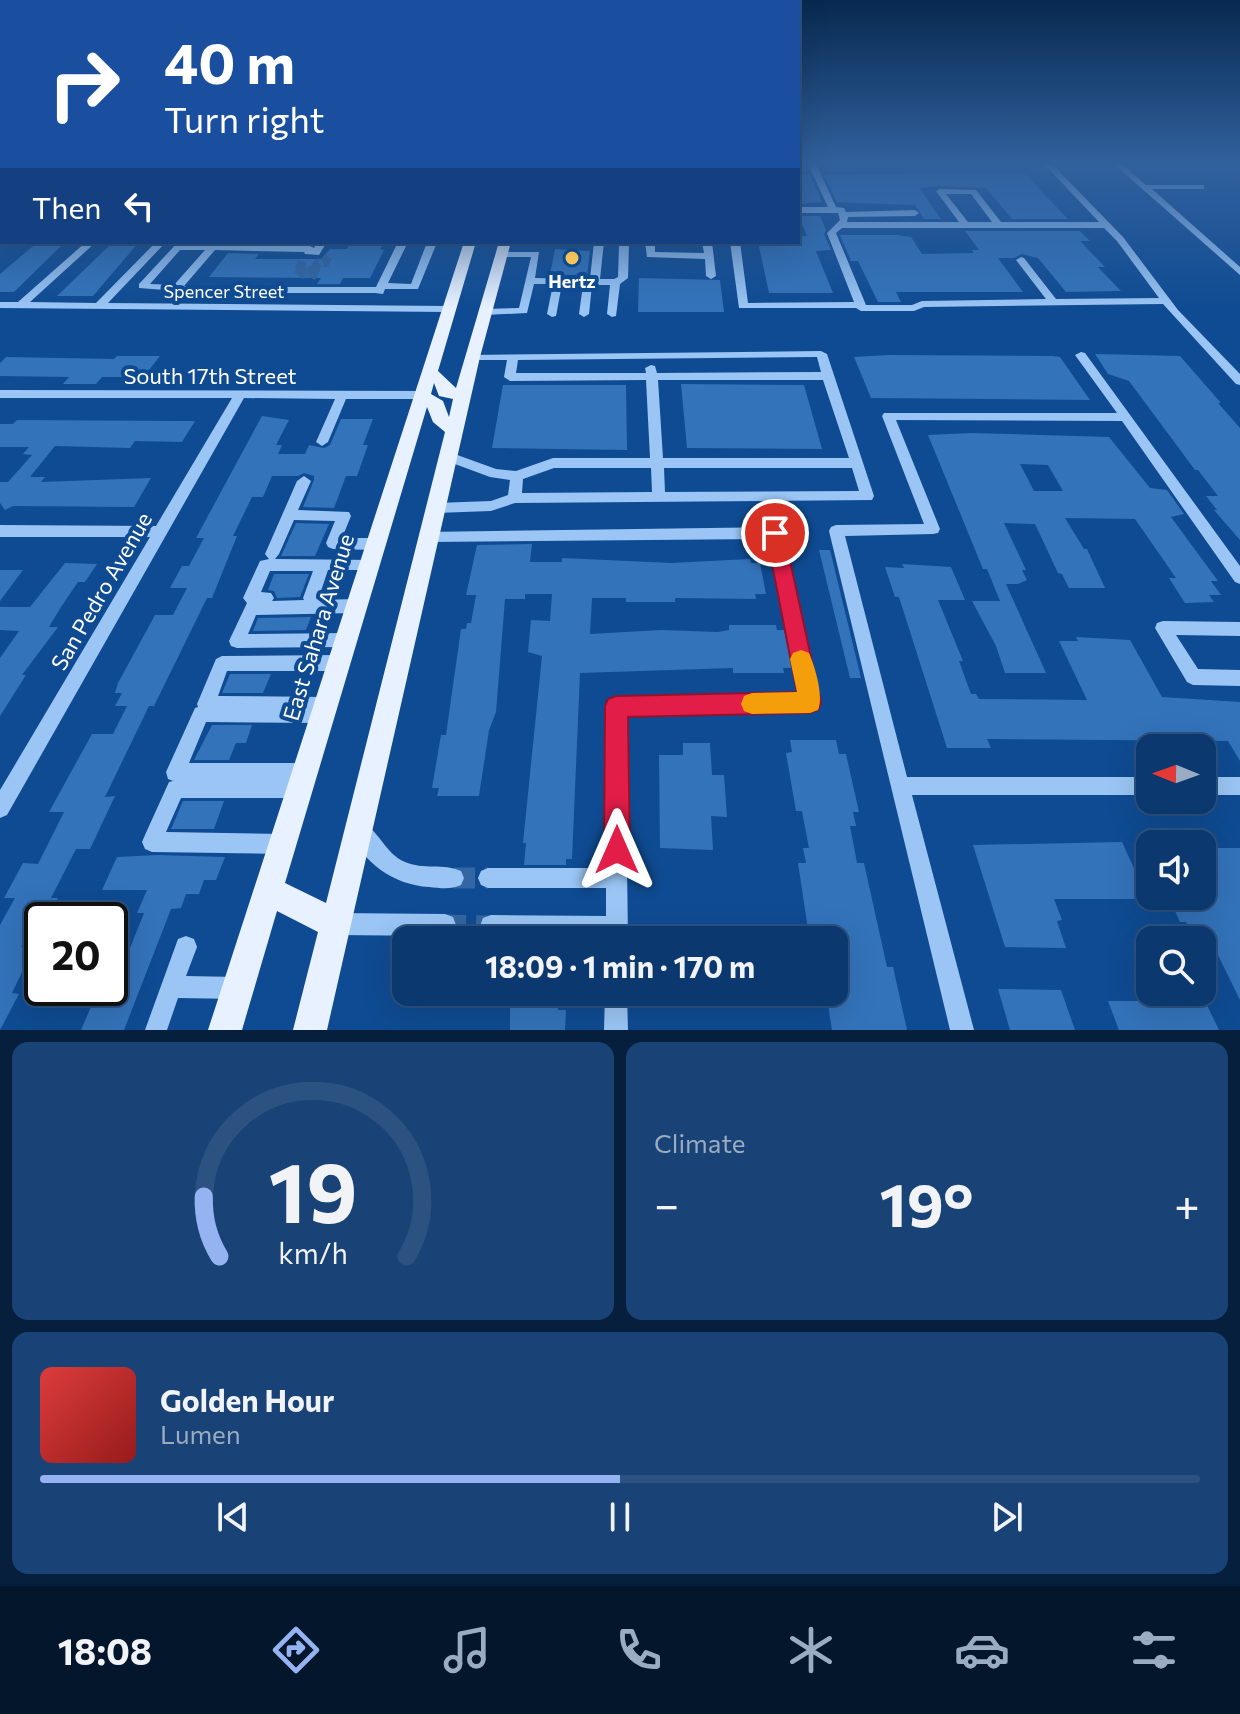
<!DOCTYPE html>
<html lang="en">
<head>
<meta charset="utf-8">
<style>
  :root { --surface:#0b386e; --page:#194376; --text:#f1f3f6; --muted:#9aacc2; --line:#2b5281; --accent:#95b2f1 }
  body { margin:0; font-family:Commissioner,sans-serif; background:var(--page); color:var(--text); height:100vh; display:flex; flex-direction:column; font-size:30px; white-space:nowrap }
  * { box-sizing:border-box; margin:0 }
  p { font-size:26px; color:var(--muted) }
  .icon { flex:none; width:44px; height:44px; fill:none; stroke:currentColor; stroke-width:2; stroke-linecap:round; stroke-linejoin:round }
  .map { position:relative; height:1030px; overflow:hidden }
  .panel { display:flex; flex-direction:column; gap:12px; padding:12px; background:#061f3c; flex:1 }
  .panel>* { flex:none }
  .top-card { position:absolute; left:0px; top:0px; width:800px; height:244px; box-shadow:0 8px 32px #0002,0 0 0 2px var(--line); background:#1a4fa0; color:#fff; overflow:hidden }
  .needle { width:52px; rotate:271deg }
  .fabs { position:absolute; left:1136px; top:734px; display:grid; gap:16px }
  .fabs a { display:grid; place-items:center; width:80px; height:80px; border-radius:16px; background:var(--surface); box-shadow:0 8px 32px #0002,0 0 0 2px var(--line); font-size:40px }
  .speed { position:absolute; left:24px; top:902px; display:flex; gap:16px; font-size:40px; font-weight:700; text-align:center }
  .speed>* { display:grid; place-content:center; width:104px; height:104px; border-radius:50%; background:var(--surface); box-shadow:0 8px 32px #0002,0 0 0 2px var(--line); line-height:1 }
  .speed .limit { border:4px solid #111; border-radius:12px; background:#fff; color:#111 }
  .pin { position:absolute; display:grid; place-items:center; width:68px; height:68px; color:#fff; margin:-34px; border:4px solid #fff; border-radius:50%; box-shadow:0 2px 8px #0007 }
  .me { position:absolute; width:88px; margin:-44px; rotate:0deg; stroke-linejoin:round; filter:drop-shadow(0 0 6px #0008) }
  .turn { display:flex; align-items:center; gap:28px; height:168px; padding:0 32px; font-size:36px }
  .turn .icon { width:104px; height:104px; stroke-width:2.5 }
  .turn b { display:block; font-size:56px; line-height:68px }
  .then { display:flex; align-items:center; height:76px; padding:0 32px; background:#0003; gap:16px; font-size:30px }
  .big { font-size:60px; font-weight:700; line-height:1.1 }
  .panel .widget { flex:1; display:flex; flex-direction:column; justify-content:center; gap:12px; min-width:0; padding:0 28px; border-radius:16px; background:var(--page) }
  .panel .dial { align-items:center; gap:0 }
  .dial svg { height:208px; overflow:visible; fill:none; stroke:var(--line); stroke-width:7; stroke-linecap:round; text-anchor:middle }
  .dial text { fill:var(--text); stroke:none }
  .song { display:flex; align-items:center; gap:24px }
  .cover { width:96px; height:96px; border-radius:12px; background:linear-gradient(135deg,hsl(0 70% 55%),hsl(0 70% 35%)) }
  .played { height:8px; border-radius:4px; background:linear-gradient(90deg,var(--accent) 50%,var(--line) 50%) }
  .keys { display:flex; justify-content:space-around; direction:ltr }
  .heat { display:flex; justify-content:space-between; align-items:center; font-size:44px; direction:ltr }
  .panel .tiles { flex:1; display:grid; gap:12px; grid-template-columns:1fr 1fr }
  .widget:last-child { grid-column:span 2 }
  .trip { position:absolute; left:392px; top:926px; width:456px; height:80px; border-radius:16px; background:var(--surface); box-shadow:0 8px 32px #0002,0 0 0 2px var(--line); font-weight:700; line-height:80px; text-align:center }
  .tab-bar { display:flex; height:128px; justify-content:space-around; align-items:center; background:#04162c; color:var(--muted) }
  .tab-bar .icon { width:56px; height:56px }
  .tab-bar .active { color:var(--accent) }
  .tab-bar b { font-size:36px; color:var(--text) }
  .map>svg:first-child { display:block }
  .building { fill:#3373ba; fill-rule:evenodd }
  .lines { fill:none; stroke-linecap:round; stroke-linejoin:round }
  .minor-tunnel-far2 { stroke:#3366a2; stroke-width:9; stroke-dasharray:9 4; stroke-linecap:butt }
  .minor-tunnel-far1 { stroke:#3366a2; stroke-width:11; stroke-dasharray:11 5; stroke-linecap:butt }
  .minor-tunnel { stroke:#3366a2; stroke-width:21; stroke-dasharray:21 10; stroke-linecap:butt }
  .minor { fill:#9ac5f4; fill-rule:evenodd }
  .major { fill:#e7f1ff; fill-rule:evenodd }
  .route { fill:#e11d48; stroke:#92132f; stroke-width:2 }
  .slow { fill:#f59e0b }
  .poi-dot { fill:#ffcc5d; stroke:#0f4b92; stroke-width:3 }
  .labels { text-anchor:middle; dominant-baseline:central; stroke-width:8; stroke-linejoin:round; paint-order:stroke }
  .far-poi-label { font-size:18px; font-weight:bold; fill:#fff; stroke:#0f4b92 }
  .far-street-label { font-size:18px; fill:#fff; stroke:#0f4b92 }
  .street-label { font-size:22px; fill:#fff; stroke:#0f4b92 }
</style>
</head>
<body>
<div class="map">
<svg width="1240" height="1030" viewBox="0 0 1240 1030">
  <rect width="100%" height="100%" fill="#0f4b92"/>
  <!-- building -->
  <path class="building" d="M798 168 801 175H810L822 202 798 204Z
    M926 174H1025L1068 219H1012L986 188 940 186 919 188 941 219H924L915 205 837 202 824 175Z
    M799 216H820L826 230 824 234 831 250 816 251 833 293H769L758 242H798V236H807Z
    M965 231H1080L1090 241H1080L1105 267H1098L1121 291 1066 292 1038 258 1022 254 1014 258H998L1023 292H896L901 302H878L858 261H851L840 235H897L911 237 922 254 974 253 972 250H979Z
    M38 242H65L14 292H0V274Z
    M113 242H139L93 296H57Z
    M351 242H384L380 249 384 250 370 278H343L340 284H317L321 278 209 277 228 253 259 254 255 259H321L330 249H347Z
    M555 249 590 251 587 275H550Z
    M639 278 720 280 724 312H638Z
    M1095 354 1180 356 1221 403H1218L1240 428V540L1214 510H1217L1206 496H1218L1198 470H1195L1129 381 1108 374Z
    M889 355 1053 356 1060 357 1090 400 871 398 854 357Z
    M117 356H160L149 370H140L134 377H102L96 384H63L69 377 0 376V363L6 357 114 359Z
    M681 384 804 385 822 449 687 448Z
    M503 385H626L627 450 492 448Z
    M262 416 289 420 276 445H282L278 454H305L309 445 324 448 330 445 341 419H373L363 445H368L357 476H346L334 508 303 507 314 480V476L304 473 298 476H272L263 497H252L233 536H237L212 598H207L154 706H149L105 797 115 796 90 849H76L51 898H58L51 913H39L21 947H34L12 993 19 994 0 1030V925L15 898H4L23 863 38 864 64 812H49L92 734H113L127 706H115L122 693H115L118 683 155 615H173L187 588H170L182 566H189L204 538H196Z
    M17 420 179 421H195L182 442 135 441 130 448 55 446 30 477H45L41 482 151 478 134 507 13 506 5 510 0 503V482H8L32 455 23 454 29 447H0V424H13Z
    M972 433 1109 437 1150 488 1167 490 1184 514 1171 517 1218 581H1211L1221 595H1209L1214 602 1185 603 1169 578H1176L1135 519 1065 518 1084 549H1087L1105 588H1069L1062 574 1058 573 1035 524 1004 523 1026 570H1022L1027 580 1018 584H1006L1046 673H1005L996 646 972 601H1000L987 569H983L928 435ZM1020 464 1048 465 1063 491H1034Z
    M296 523 329 524 315 556H281Z
    M532 544 530 562H562V558L671 563 750 559 751 563H760L766 594H755L756 599 675 598V602H626V598H592L590 634 661 630 718 632 729 630V625H776L777 630H784L792 668H783L784 673H733V668L580 673 572 859H566V865H524L526 843H523L542 656 528 652 531 620 550 621 552 594H525V599H505L496 712 489 730 479 796H437L439 788H432L441 735H446L461 629H466L467 623H471L476 595H466L477 545Z
    M819 550H830L861 678H850Z
    M65 563 97 564 85 582H78L61 607 49 627H58L22 675H26L0 716V658L19 631 0 630V607H30Z
    M902 564 951 567 965 600H938L963 661H959L971 694H976L979 699 1087 700 1059 641H1078L1076 637 1130 640 1162 697 1240 702V761L1228 741 987 739 991 748H947L899 597H895L885 567 904 568Z
    M0 570H23L0 601Z
    M274 574H309L300 597 277 598 274 591 268 590Z
    M311 617 306 630 253 631 258 618Z
    M230 674H271L263 693H222Z
    M212 725H252L246 743H236L229 760H194Z
    M790 740H836L839 754H846L859 812H853L856 826H850L857 863H864L887 967H893L907 1030H832L826 992H834V940H817L816 935 809 936 798 863H806L803 848H809L802 811H796L786 753 792 752Z
    M683 743H710L712 775H724L727 817 711 816 713 850 660 848 659 755H683Z
    M183 801H224L214 829H171Z
    M1122 842 1148 899H1054L1062 920 1057 921 1066 948 1005 947 973 845Z
    M1202 848H1240V1000L1215 949H1202V940H1194L1186 922H1180L1168 896H1202Z
    M157 855 225 857 216 880H204L199 894H186L181 908 171 909 124 1030H81L99 988H110V961L113 953H128L144 913H137L147 890H102L117 857Z
    M998 989 1061 990 1075 1030H1010Z
    M510 992H559L558 1010H566L565 1030H510Z
    M1108 1001H1205L1219 1030H1119Z"/>
  <g class="lines">
    <!-- minor-tunnel-far2 -->
    <path class="minor-tunnel-far2" d="M299 270 303 259
      M314 270 318 263H325L329 256H326"/>
    <!-- minor-tunnel-far1 -->
    <path class="minor-tunnel-far1" d="M298 268 310 278 315 268"/>
    <!-- minor-tunnel -->
    <path class="minor-tunnel" d="M454 878H488
      M445 925 491 926"/>
    <!-- minor -->
    <path class="minor" d="M808 164H816L836 207 844 208 846 212 915 210 919 213 915 216 848 217 847 222H959L936 191 940 189 976 190 1001 222H1099L1044 164H1052L1123 237 1178 310 1240 374V385L1236 384 1163 304 924 307 914 311H861L856 308H739L730 242H740L748 303 854 302 827 233 840 220 838 213H798V207H828ZM946 194H971L992 222H968ZM842 228H1104L1117 241 1159 298 1056 299 1024 258 1021 257 1016 260 1046 299 922 301 912 305H866L836 233Z
      M1114 164H1122L1146 185H1204V189H1152L1240 267V275Z
      M2 214V220L0 221V215Z
      M86 242H96L30 302 96 303 156 242H166L108 303 447 306 452 309 447 312 0 308V302H18Z
      M178 242H188L186 244 310 246 314 248 317 242H327L319 255 305 254 304 252 215 250 184 286 204 287H376L398 242H408L388 283 411 284 426 245 418 242H475L470 245H436L418 289H385L383 294 375 293H204L139 288V284ZM180 250H205L174 285 150 284Z
      M594 242H604L600 279H614L618 277 619 245 616 242 629 244 628 278 620 284 616 316 612 317 607 314 610 285H592L589 314 584 317 579 314 583 285 562 284 556 316 552 317 547 314 553 284H534L527 313 484 315 479 312 484 309 519 308 531 257H501L498 256V252H539L535 278 590 279Z
      M645 242H655V252L704 253 702 242H712L716 276 711 279 706 276 705 259 647 257Z
      M821 351 827 354 874 496 872 500 515 503 491 511 436 513 429 508 436 503 491 501 508 495 510 480 490 477 444 460 443 457 444 454 449 452 496 469 516 471 553 458H650L646 380 510 381 504 377 507 360H472L466 357 468 355ZM817 357 821 372 657 373 655 366 651 365 645 368 646 373H516L518 360ZM658 380H823L849 458H663ZM554 468H651L652 492 522 493 523 479ZM664 468H852L859 491 665 492Z
      M1081 352 1085 353 1240 566V584L1235 582 1122 421 896 420 940 529 938 533 933 534 845 536 907 777H1150V795H912L974 1030H950L829 531 831 527 836 525 924 524 882 416 884 413H1117L1075 355Z
      M0 390 421 391 427 395 421 399H346L328 442 322 446 316 442 335 399 244 398 7 815 0 818V790L150 537H0V525L156 526 232 398H0Z
      M304 476 311 481 298 510 349 512 351 516 342 538H375L380 540 382 544 380 548 375 550 333 549 328 547 326 543 335 521 294 520 279 554 275 559 374 560 376 564 374 568 369 570H328L318 600 356 599 362 601 364 606 362 611 356 613 256 615 248 634 345 633 351 635 353 640 351 645 345 647 237 648 231 646 229 641 247 603 243 598 260 561 269 559 265 554 297 481ZM270 571H313L303 598 304 600 272 601 274 598 271 593 261 592Z
      M775 527 780 529 782 533 819 703 816 709 810 711 625 714 628 940H606V938L491 937 483 934 480 926 483 918 491 915 606 916V888H488L481 885 478 878 481 871 488 868H606L607 706 610 700 616 698 800 695 769 539 429 542 424 540 422 536 424 532Z
      M1163 621 1240 622V636L1176 635 1198 669 1240 670V686L1193 685 1187 682 1155 628 1157 623Z
      M338 655 344 658 346 663 344 668 338 671H227L218 696 325 697 331 699 334 705 329 712 331 715 328 721 322 723 206 722 189 763H304L311 765 313 772 311 779 303 781 308 789 306 796 299 798H181L166 832 282 834 289 837 292 844 289 851 282 854 152 852 145 849 142 842 145 835 169 782 173 781 168 779 166 772 195 708 198 707 197 704 216 659 222 656Z
      M1202 777H1240V795H1202Z
      M359 820C378 828 385 854 405 862 423 870 444 863 461 871L464 878 461 885C451 890 440 888 429 887 394 885 363 863 349 830L352 823Z
      M335 913 445 914 453 917 456 925 453 933 445 936 335 935 327 932 324 924 327 916Z
      M186 936 194 939 197 947 186 976 238 977 246 980 249 988 246 996 238 999 178 998 167 1030H145L178 939Z
      M605 992H627L628 1030H604Z"/>
    <!-- major -->
    <path class="major" d="M464 242H476L438 371 456 388 499 242H511L480 357 327 1030H293L318 932 277 911 242 1030H208ZM434 383 439 396 453 399 449 417 443 401 431 394ZM427 407 433 422 445 432 326 903 285 883Z"/>
  </g>
  <!-- sky -->
  <linearGradient id="sky" x2="0" y2="1"><stop stop-color="#082950"/><stop offset="0.53" stop-color="#31619d"/><stop offset="1" stop-color="#31619d" stop-opacity="0"/></linearGradient>
  <rect width="1240" height="308" fill="url(#sky)"/>
  <!-- route -->
  <path class="route" d="M775 526 784 533 821 703 818 710 810 713 628 717 630 850 626 859 617 863 607 859 604 850 605 706 608 699 616 696 797 692 766 533Z"/>
  <!-- slow -->
  <path class="slow" d="M801 650 809 653C815 667 824 696 818 710L810 713 752 714 744 711 741 704 744 696 752 693 797 692 790 659 793 653Z"/>
  <!-- markers -->
  <circle class="poi-dot" cx="572" cy="258" r="8"/>
  <g class="labels">
    <!-- far-poi labels -->
    <g class="far-poi-label">
      <text x="572" y="281">Hertz</text>
    </g>
    <!-- far-street labels -->
    <g class="far-street-label">
      <text x="224" y="291">Spencer Street</text>
    </g>
    <!-- street labels -->
    <g class="street-label">
      <text x="210" y="375">South 17th Street</text>
      <text transform="translate(101 591) rotate(-60)">San Pedro Avenue</text>
      <text transform="translate(318 627) rotate(-73)">East Sahara Avenue</text>
    </g>
  </g>
</svg>
<div class="fabs">
<a><svg class="needle" viewBox="-14 -14 28 28"><path d="M0-13l5 13h-10z" fill="#e53935"/><path d="M0 13l5-13h-10z" fill="#9aacc2"/></svg></a>
<a><svg class="icon" aria-label="sound" viewBox="0 0 24 24"><path d="M4 9h4l5-4v14l-5-4H4zM17 9q2 3 0 6"/></svg></a>
<a><svg class="icon" aria-label="search" viewBox="0 0 24 24"><circle cx="10" cy="10" r="6"/><path d="M15 15l6 6"/></svg></a>
</div>
<div class="speed"><div class="limit">20</div></div>
<div class="pin" style="left:775px;top:533px;background:#d93025"><svg class="icon" aria-label="arrive" viewBox="0 0 24 24"><path d="M6 21V4h12l-3 4 3 4H6"/></svg></div>
<svg class="me" style="left:617px;top:850px" viewBox="-20 -20 40 40"><path d="M0-17L14 15 0 8-14 15z" fill="#e11d48" stroke="#fff" stroke-width="4"/></svg>
<div class="trip">18:09 · 1 min · 170 m</div>
<div class="top-card">
<div class="turn"><svg class="icon" aria-label="right" viewBox="0 0 24 24"><path d="M7 20v-9h11M14 6l5 5-5 5"/></svg><div><b>40 m</b>Turn right</div></div>
<div class="then">Then<svg class="icon" aria-label="left" viewBox="0 0 24 24"><path d="M17 20v-9H6M10 6l-5 5 5 5"/></svg></div>
</div>
</div>
<section class="panel">
<div class="tiles">
<div class="widget dial"><svg viewBox="0 0 100 80">
<path d="M14 69A42 42 0 1 1 86 69"/>
<path d="M14 69A42 42 0 0 1 8 46" stroke="#95b2f1"/>
<text x="50" y="56" font-size="32" font-weight="700">19</text>
<text x="50" y="72" font-size="11">km/h</text>
</svg></div>
<div class="widget"><p>Climate</p>
<div class="heat"><a>−</a><b class="big">19°</b><a>+</a></div>
</div>
<div class="widget">
<div class="song"><i class="cover"></i><div><b>Golden Hour</b><p>Lumen</p></div></div>
<div class="played"></div>
<div class="keys"><svg class="icon" aria-label="previous" viewBox="0 0 24 24"><path d="M18 5L8 12l10 7zM5 5v14"/></svg><svg class="icon" aria-label="pause" viewBox="0 0 24 24"><path d="M8 5v14M16 5v14"/></svg><svg class="icon" aria-label="next" viewBox="0 0 24 24"><path d="M6 5l10 7-10 7zM19 5v14"/></svg></div>
</div>
</div>
</section>
<nav class="tab-bar">
<b>18:08</b>
<svg class="icon active" aria-label="directions" viewBox="0 0 24 24"><path d="M12 3l9 9-9 9-9-9zM9 14v-3h6M13 9l2 2-2 2"/></svg>
<svg class="icon" aria-label="music" viewBox="0 0 24 24"><path d="M9 18V5l10-2v13"/><circle cx="6" cy="18" r="3"/><circle cx="16" cy="16" r="3"/></svg>
<svg class="icon" aria-label="phone" viewBox="0 0 24 24"><path d="M5 4h4l2 5-3 2q2 4 5 5l2-3 5 2v4C11 20 4 13 5 4z"/></svg>
<svg class="icon" aria-label="climate" viewBox="0 0 24 24"><path d="M12 3v18M4 7l16 10M4 17L20 7"/></svg>
<svg class="icon" aria-label="car" viewBox="0 0 24 24"><path d="M5 17H2v-5l4-1 3-4h7l3 4 3 1v5h-3M9 17h6M6 11h13"/><circle cx="7" cy="17" r="2"/><circle cx="17" cy="17" r="2"/></svg>
<svg class="icon" aria-label="filters" viewBox="0 0 24 24"><path d="M4 7h16M4 17h16"/><circle cx="9" cy="7" r="2"/><circle cx="15" cy="17" r="2"/></svg>
</nav>
</body>
</html>
